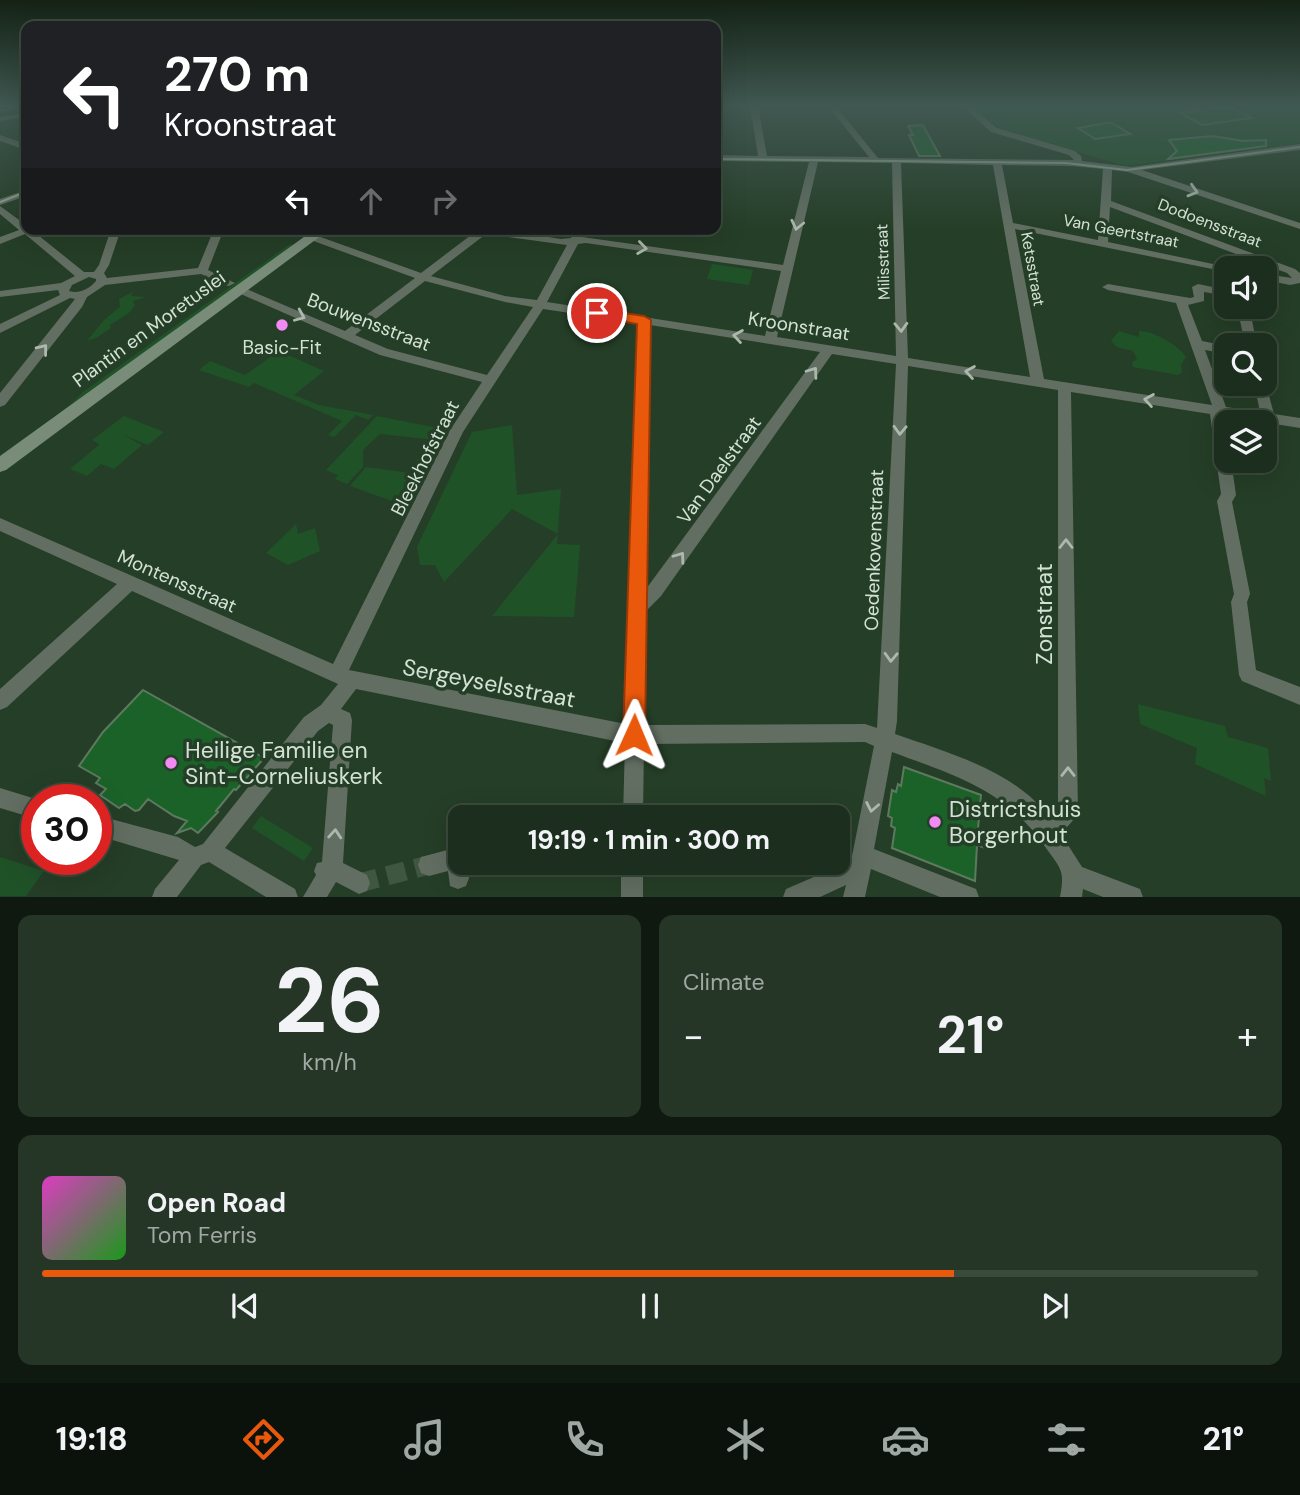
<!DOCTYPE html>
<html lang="en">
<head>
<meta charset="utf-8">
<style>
  :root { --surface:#1c2e1d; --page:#253626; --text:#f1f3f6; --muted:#a0a8a4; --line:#3a4a3b; --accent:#ea580c }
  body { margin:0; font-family:"DM Sans",sans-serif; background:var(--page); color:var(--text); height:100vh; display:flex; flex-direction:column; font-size:26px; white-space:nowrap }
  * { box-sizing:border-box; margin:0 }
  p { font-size:23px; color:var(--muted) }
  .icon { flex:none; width:38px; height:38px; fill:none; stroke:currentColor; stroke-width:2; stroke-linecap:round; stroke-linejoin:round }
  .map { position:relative; height:897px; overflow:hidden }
  .side { display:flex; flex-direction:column; gap:18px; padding:18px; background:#0f1910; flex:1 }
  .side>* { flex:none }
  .hud { position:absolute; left:21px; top:21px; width:700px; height:214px; border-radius:14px; box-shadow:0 7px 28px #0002,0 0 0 2px var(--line); background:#202124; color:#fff; overflow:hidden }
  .fabs { position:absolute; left:1214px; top:256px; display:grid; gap:14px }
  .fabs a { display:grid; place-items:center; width:63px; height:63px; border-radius:14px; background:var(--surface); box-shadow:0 7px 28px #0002,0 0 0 2px var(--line); font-size:35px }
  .speed { position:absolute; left:21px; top:784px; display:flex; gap:14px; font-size:35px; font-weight:700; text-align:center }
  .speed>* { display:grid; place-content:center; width:91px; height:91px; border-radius:50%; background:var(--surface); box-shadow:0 7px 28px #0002,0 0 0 2px var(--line); line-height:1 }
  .speed .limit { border:10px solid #d22; background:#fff; color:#111 }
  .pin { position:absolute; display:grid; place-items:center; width:60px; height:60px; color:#fff; margin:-30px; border:4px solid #fff; border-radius:50%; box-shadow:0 2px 7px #0007 }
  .me { position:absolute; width:77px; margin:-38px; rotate:1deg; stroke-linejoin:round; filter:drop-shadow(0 0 5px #0008) }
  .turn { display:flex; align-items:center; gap:24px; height:147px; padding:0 28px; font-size:32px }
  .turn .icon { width:91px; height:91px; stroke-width:2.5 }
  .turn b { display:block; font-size:49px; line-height:60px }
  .lanes { display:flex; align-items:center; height:66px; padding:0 28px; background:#0003; justify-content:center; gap:35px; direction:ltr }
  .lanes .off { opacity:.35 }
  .big { font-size:52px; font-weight:700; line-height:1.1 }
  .side .card { flex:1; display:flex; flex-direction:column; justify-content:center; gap:10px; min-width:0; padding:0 24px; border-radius:14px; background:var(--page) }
  .side .dial { align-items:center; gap:0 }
  .dial b { font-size:91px; line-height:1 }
  .song { display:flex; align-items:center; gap:21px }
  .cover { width:84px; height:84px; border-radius:10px; background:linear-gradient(135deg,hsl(310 70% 55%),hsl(120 70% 35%)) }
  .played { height:7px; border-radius:4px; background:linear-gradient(90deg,var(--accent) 75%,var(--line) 75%) }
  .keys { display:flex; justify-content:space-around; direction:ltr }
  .heat { display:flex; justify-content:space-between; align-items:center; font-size:38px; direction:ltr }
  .side .tiles { flex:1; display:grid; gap:18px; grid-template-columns:1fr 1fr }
  .card:last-child { grid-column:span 2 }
  .trip { position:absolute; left:448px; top:805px; width:402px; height:70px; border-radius:14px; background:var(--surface); box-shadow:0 7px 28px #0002,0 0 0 2px var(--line); font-weight:700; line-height:70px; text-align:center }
  .tabs { display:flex; height:112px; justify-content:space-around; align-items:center; background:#0b120c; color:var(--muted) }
  .tabs .icon { width:49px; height:49px }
  .tabs .on { color:var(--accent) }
  .tabs b { font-size:32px; color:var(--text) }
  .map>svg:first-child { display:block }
  .green { fill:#205228 }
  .building { fill:#1b6229; stroke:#5e7960; stroke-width:2 }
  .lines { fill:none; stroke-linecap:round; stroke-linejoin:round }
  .street-tunnel { stroke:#3f5741; stroke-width:19; stroke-dasharray:19 10; stroke-linecap:butt }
  .street { fill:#626e62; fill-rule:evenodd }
  .secondary { fill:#798c7a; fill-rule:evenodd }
  .tram { stroke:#96a998; stroke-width:2 }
  .rail-casing { stroke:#96a998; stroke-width:4.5 }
  .rail { stroke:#253e27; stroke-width:2.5; stroke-dasharray:7; stroke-linecap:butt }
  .oneway { stroke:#abb9ac }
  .route { fill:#ea580c; stroke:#983908; stroke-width:2 }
  .poi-dot { fill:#f28af3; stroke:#253e27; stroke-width:2.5 }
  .labels { text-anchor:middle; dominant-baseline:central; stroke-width:7; stroke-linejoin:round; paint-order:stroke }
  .far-street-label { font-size:16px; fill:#d3e2d4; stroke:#253e27 }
  .street-label { font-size:19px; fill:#d3e2d4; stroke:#253e27 }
  .poi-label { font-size:19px; fill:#d3e2d4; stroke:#253e27 }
  .near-street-label { font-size:23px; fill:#d3e2d4; stroke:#253e27 }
  .near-poi-label { font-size:23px; fill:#d3e2d4; stroke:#253e27; text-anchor:start }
</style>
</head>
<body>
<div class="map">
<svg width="1300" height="897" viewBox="0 0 1300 897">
  <rect width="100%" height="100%" fill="#253e27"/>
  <!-- green -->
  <path class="green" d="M969 105H1300V143L1125 166 1001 129Z
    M290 244 296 246 0 457 69 406 83 392Z
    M712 264 753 270 749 285 707 279Z
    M133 292 131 296 146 297 133 301 135 305 130 312 110 325 111 328 96 338 87 341 104 320 120 307 119 299Z
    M1119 331 1139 337V331C1152 330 1180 346 1186 357L1181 365 1182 372 1178 375 1133 367 1132 363 1137 359 1133 351 1117 347 1111 341Z
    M279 351 324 371 294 395 319 405 373 415 368 420 356 415 334 437 328 435 342 421 254 383 249 387 199 370 210 361 245 375Z
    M124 416 164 432 148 445 123 435 142 445 114 469 101 464 87 476 70 469 100 444 92 440Z
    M377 416 443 429 416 485 401 501H392L350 486 366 467 411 473 427 439 380 434 363 450V467L347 484 335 479 338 475 326 470Z
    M512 425 517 495 561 489 557 544 580 545 574 617 492 616 558 534 512 509 444 582 435 565H420L417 547 472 432Z
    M296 524 298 534 315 528 320 551 288 565 266 553Z
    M1138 704 1225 726 1228 737 1268 748 1271 781 1264 778 1266 796 1195 764 1197 748 1140 724Z
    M261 816 313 848 304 861 252 828Z
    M0 857 44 871 26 896H0Z"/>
  <!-- building -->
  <path class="building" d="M1213 109H1235L1252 118 1202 125 1180 113Z
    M1106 123H1112L1130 134 1095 139 1078 128Z
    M923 125 925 129 940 156H919L909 135H913L908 126Z
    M1213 136 1243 141 1266 140V146L1168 159 1177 151 1169 140Z
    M143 690 264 758 236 790 234 789 216 811 218 812 198 833 191 828 177 833 187 821 174 816 148 799 139 810 135 811 125 804 119 808 100 795 106 789 96 783 100 778 79 766 103 732Z
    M904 767 981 795 978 829 989 832 988 849 977 845 975 881 892 848 895 828 891 826 892 818 888 816 892 790 896 792 898 784 901 786Z"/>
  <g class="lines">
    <!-- street-tunnel -->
    <path class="street-tunnel" d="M359 883 429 865"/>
    <!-- street -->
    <path class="street" d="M750 105H758L767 156 869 157 827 105H835L878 158 1074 160 1069 155 991 132 961 105H970L997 128 1075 151 1081 156 1082 161 1131 167 1300 144V150L1142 170 1300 223V229L1128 172 1112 170 1111 201 1295 269 1300 273V283L1290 285 1265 280V274L1292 278 1287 273 1110 207 1108 242 1232 268H1227V272L1015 229 1044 379 1212 405 1176 303 1108 290 1102 287 1108 284 1190 298 1194 297 1192 287 1198 284 1227 290V296L1204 292V301L1188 305 1202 341 1227 346V354L1205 350 1226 407 1260 412 1254 383H1265V381L1274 414 1300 418V428L1224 416 1227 435V460H1231L1236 495 1232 502 1250 594 1247 602 1256 670 1300 687V705L1242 681 1239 675 1231 602 1234 594 1217 501 1221 494 1210 414 1071 392 1078 811 1075 818 1061 834 1082 867 1140 889 1143 897H1103L1083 889 1082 897H1060C1065 870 1061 869 1046 848 1005 789 956 776 892 752L874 849 976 889 979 897H940L871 869 865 897H843L846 885 820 897H783L786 889 851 861 874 746 865 742 644 744 643 817H623L625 743 356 689 341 709 350 713 352 720 343 863 367 875 370 883 367 891 359 894 336 882 327 897H303L316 875 314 871 317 863 322 862 333 725 329 723 318 731 225 848 295 889 298 897H266L209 862 201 865 177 897H152L155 889 179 860 96 835V815L178 837 195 847 203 844 304 717 321 705 338 684 132 591 7 707 0 710V689L117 584 0 531V518L333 664 450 430 482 382 380 355 234 291V287H242L345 331 415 278 297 235V231L301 230 421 273 475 232 470 229H497L561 239 571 238 576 229H586L582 237 783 265 809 162 716 161V155L758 156ZM818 162 892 163 896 356 777 337ZM901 163 993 165 1030 377 908 358ZM1002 165 1072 166 1103 169 1098 240 1013 223ZM486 234 567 245 537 300 505 296 431 276ZM586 243 781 271 765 336 547 302 578 244ZM425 281 505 302 533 307 487 375 388 349 355 335ZM543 309 638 323 626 724 349 670 463 432ZM650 325 820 352 646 589ZM832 354 896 364 877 728 865 724 644 725 646 611 661 596ZM908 366 1058 390V807L1049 817C1016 771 946 752 895 734L897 721Z
      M26 113V117L0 121V117Z
      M0 135 26 144V150L0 141Z
      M26 190V196L0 205V199Z
      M0 206 26 225V229H34L33 231 84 272H94L99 265 111 229H121L109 265 104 273 107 278 198 268 214 229H224L208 270 235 283 229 286 225 285 201 274 105 285 87 297 82 307 5 405 0 407V393L75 299 70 298 0 333V324L60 295 58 290 0 297V291L61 283 75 276 25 234 0 244V237L19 230 0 214ZM89 277 96 279V281C89 289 80 294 69 291L72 285Z
      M1237 306H1249L1257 345H1245Z
      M0 788 39 800H37V819L0 808Z
      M460 842V863H469V878L466 886 458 889 450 886 448 871 429 876 421 873 418 865 421 857 451 849 453 845Z
      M621 863H643V897H621Z"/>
    <!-- secondary -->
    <path class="secondary" d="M315 229H330L6 470 0 472V456Z"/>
    <!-- tram -->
    <path class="tram" d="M716 159 1066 163 1127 170 1300 147
      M0 202 26 192"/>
    <defs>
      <path id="rail" d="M0 109 26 105"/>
    </defs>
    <!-- rail casing -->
    <use href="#rail" class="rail-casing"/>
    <!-- rail -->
    <use href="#rail" class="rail"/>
  </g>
  <!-- one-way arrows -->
  <defs><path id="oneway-chevron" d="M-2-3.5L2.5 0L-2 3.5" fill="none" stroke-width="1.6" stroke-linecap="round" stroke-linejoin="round" transform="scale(1.75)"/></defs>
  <g class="oneway">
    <use href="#oneway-chevron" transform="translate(1193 191) rotate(17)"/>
    <use href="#oneway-chevron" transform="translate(797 225) rotate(103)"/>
    <use href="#oneway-chevron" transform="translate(642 248) rotate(8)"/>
    <use href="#oneway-chevron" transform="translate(300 316) rotate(23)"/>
    <use href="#oneway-chevron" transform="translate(901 327) rotate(88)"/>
    <use href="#oneway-chevron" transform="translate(738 336) rotate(-171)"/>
    <use href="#oneway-chevron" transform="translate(43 349) rotate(-51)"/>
    <use href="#oneway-chevron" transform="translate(813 372) rotate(-54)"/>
    <use href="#oneway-chevron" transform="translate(970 372) rotate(-171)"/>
    <use href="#oneway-chevron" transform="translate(1149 400) rotate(-171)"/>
    <use href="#oneway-chevron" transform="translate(900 430) rotate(92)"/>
    <use href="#oneway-chevron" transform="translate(1066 544) rotate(-90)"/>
    <use href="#oneway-chevron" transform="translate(680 557) rotate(-54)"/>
    <use href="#oneway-chevron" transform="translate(891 657) rotate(92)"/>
    <use href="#oneway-chevron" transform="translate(1068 772) rotate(-90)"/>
    <use href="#oneway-chevron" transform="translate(872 807) rotate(101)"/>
    <use href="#oneway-chevron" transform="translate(335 834) rotate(-86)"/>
  </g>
  <!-- sky -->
  <linearGradient id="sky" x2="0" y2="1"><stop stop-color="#142215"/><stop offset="0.46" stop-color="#405852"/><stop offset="1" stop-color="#405852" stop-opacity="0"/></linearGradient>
  <rect width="1300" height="230" fill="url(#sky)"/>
  <!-- route -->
  <path class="route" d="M597 309 644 316 651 320 645 735 642 742 634 745 626 742 623 735 637 324 592 316 590 313Z"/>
  <!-- markers -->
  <g class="poi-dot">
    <circle cx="282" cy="325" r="7"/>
    <circle cx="171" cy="763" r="7"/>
    <circle cx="935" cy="822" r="7"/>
  </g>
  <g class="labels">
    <!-- far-street labels -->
    <g class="far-street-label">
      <text transform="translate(1210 223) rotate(21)">Dodoensstraat</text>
      <text transform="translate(1121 231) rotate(11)">Van Geertstraat</text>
      <text transform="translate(883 262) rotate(-92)">Milisstraat</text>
      <text transform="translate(1033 269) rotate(80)">Ketsstraat</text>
    </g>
    <!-- street labels -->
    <g class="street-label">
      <text transform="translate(369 322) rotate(21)">Bouwensstraat</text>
      <text transform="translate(799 326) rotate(9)">Kroonstraat</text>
      <text transform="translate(149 329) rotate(-36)">Plantin en Moretuslei</text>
      <text transform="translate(425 458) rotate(-63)">Bleekhofstraat</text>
      <text transform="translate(719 470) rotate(-54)">Van Daelstraat</text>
      <text transform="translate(874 550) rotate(-88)">Oedenkovenstraat</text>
      <text transform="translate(177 581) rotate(24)">Montensstraat</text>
    </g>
    <!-- poi labels -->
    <g class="poi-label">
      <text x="282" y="347">Basic-Fit</text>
    </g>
    <!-- near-street labels -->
    <g class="near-street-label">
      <text transform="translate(1044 614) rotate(-90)">Zonstraat</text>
      <text transform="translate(489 683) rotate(11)">Sergeyselsstraat</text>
    </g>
    <!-- near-poi labels -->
    <g class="near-poi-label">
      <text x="185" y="750">Heilige Familie en<tspan x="185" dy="26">Sint-Corneliuskerk</tspan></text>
      <text x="949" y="809">Districtshuis<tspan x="949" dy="26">Borgerhout</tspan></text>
    </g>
  </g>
</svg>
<div class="fabs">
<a><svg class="icon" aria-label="sound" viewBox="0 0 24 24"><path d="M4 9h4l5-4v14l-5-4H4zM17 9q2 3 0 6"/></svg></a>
<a><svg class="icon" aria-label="search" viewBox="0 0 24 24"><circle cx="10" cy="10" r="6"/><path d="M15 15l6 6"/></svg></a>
<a><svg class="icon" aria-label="layers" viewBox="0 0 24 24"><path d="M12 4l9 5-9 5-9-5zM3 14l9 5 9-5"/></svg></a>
</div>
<div class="speed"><div class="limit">30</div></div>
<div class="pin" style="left:597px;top:313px;background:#d93025"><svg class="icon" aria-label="arrive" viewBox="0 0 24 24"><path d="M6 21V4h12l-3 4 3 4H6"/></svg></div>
<svg class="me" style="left:634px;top:735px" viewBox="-20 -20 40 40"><path d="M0-17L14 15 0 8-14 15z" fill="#ea580c" stroke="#fff" stroke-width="4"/></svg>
<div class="trip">19:19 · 1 min · 300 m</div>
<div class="hud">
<div class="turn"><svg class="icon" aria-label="left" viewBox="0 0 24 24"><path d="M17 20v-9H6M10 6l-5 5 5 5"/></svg><div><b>270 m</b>Kroonstraat</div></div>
<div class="lanes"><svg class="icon" aria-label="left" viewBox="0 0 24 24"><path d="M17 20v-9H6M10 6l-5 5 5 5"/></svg><svg class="icon off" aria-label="ahead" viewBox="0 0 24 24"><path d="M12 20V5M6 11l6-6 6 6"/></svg><svg class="icon off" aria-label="right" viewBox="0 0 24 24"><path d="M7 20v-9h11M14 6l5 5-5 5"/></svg></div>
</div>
</div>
<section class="side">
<div class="tiles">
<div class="card dial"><b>26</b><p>km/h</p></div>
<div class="card"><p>Climate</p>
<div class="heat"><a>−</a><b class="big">21°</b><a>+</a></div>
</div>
<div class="card">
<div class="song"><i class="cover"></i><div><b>Open Road</b><p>Tom Ferris</p></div></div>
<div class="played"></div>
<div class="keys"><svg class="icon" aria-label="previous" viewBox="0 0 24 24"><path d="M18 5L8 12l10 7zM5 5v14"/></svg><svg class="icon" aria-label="pause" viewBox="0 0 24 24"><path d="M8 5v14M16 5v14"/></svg><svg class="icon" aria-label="next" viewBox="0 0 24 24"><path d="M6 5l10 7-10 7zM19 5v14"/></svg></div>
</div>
</div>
</section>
<nav class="tabs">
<b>19:18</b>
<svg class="icon on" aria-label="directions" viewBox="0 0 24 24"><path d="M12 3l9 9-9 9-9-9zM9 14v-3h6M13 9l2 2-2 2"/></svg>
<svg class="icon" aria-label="music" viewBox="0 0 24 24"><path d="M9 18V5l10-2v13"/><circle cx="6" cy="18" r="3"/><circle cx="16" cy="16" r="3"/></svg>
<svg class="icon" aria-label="phone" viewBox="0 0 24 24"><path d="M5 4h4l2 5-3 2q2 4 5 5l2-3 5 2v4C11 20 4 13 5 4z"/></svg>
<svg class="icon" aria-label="climate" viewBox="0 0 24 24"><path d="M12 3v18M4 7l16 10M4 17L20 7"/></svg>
<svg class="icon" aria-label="car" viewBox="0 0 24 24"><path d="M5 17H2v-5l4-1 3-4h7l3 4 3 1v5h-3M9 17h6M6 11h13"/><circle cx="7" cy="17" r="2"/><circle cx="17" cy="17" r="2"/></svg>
<svg class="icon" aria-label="filters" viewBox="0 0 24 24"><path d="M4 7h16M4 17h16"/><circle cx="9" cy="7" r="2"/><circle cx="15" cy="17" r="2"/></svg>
<b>21°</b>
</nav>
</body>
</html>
